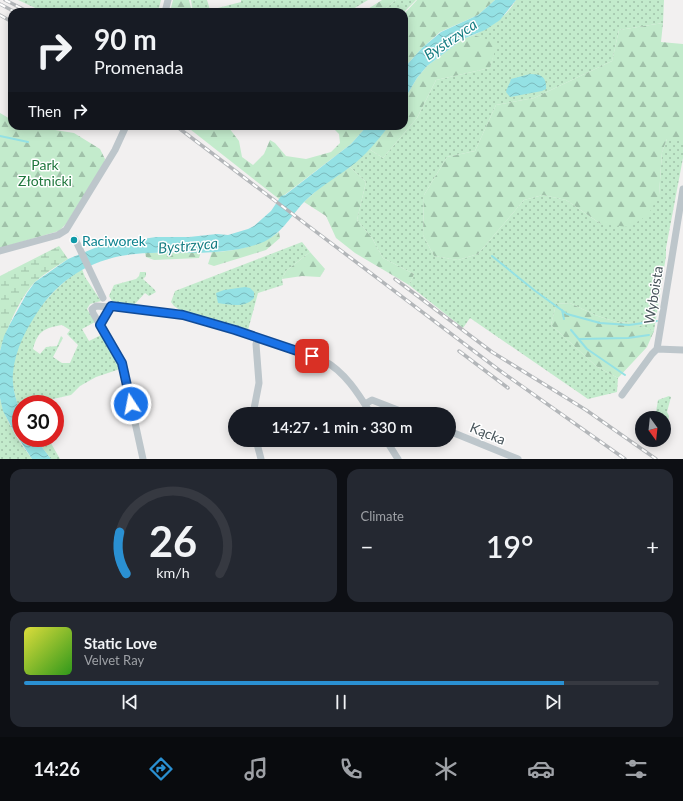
<!DOCTYPE html>
<html lang="en">
<head>
<meta charset="utf-8">
<style>
  :root { --surface:#171b24; --page:#242831; --text:#f1f3f6; --muted:#9ea1a6; --line:#363941; --accent:#2a90d2 }
  body { margin:0; font-family:Lato,sans-serif; background:var(--page); color:var(--text); height:100vh; display:flex; flex-direction:column; font-size:15px; white-space:nowrap }
  * { box-sizing:border-box; margin:0 }
  p { font-size:13px; color:var(--muted) }
  .icon { flex:none; width:22px; height:22px; fill:none; stroke:currentColor; stroke-width:2; stroke-linecap:round; stroke-linejoin:round }
  .map { position:relative; height:459px; overflow:hidden }
  .drawer { display:flex; flex-direction:column; gap:10px; padding:10px; background:#0d0f14; flex:1 }
  .drawer>* { flex:none }
  .guide { position:absolute; left:8px; top:8px; width:400px; height:122px; border-radius:12px; box-shadow:0 2px 10px #0003; background:#171b24; color:var(--text); overflow:hidden }
  .needle { width:26px; rotate:165deg }
  .buttons { position:absolute; left:635px; top:411px; display:grid; gap:8px }
  .buttons a { display:grid; place-items:center; width:36px; height:36px; border-radius:50%; background:var(--surface); box-shadow:0 2px 10px #0003; font-size:20px }
  .speed { position:absolute; left:12px; top:395px; display:flex; gap:8px; font-size:20px; font-weight:700; text-align:center }
  .speed>* { display:grid; place-content:center; width:52px; height:52px; border-radius:50%; background:var(--surface); box-shadow:0 2px 10px #0003; line-height:1 }
  .speed .limit { border:6px solid #d22; background:#fff; color:#111 }
  .pin { position:absolute; display:grid; place-items:center; width:34px; height:34px; color:#fff; margin:-17px; border-radius:8px; box-shadow:0 2px 6px #0006 }
  .me { position:absolute; width:44px; margin:-22px; rotate:349deg; stroke-linejoin:round; filter:drop-shadow(0 0 3px #0008) }
  .turn { display:flex; align-items:center; gap:14px; height:84px; padding:0 20px; font-size:18px }
  .turn .icon { width:52px; height:52px; stroke-width:2.5 }
  .turn b { display:block; font-size:28px; line-height:34px }
  .then { display:flex; align-items:center; height:38px; padding:0 20px; background:#0003; gap:8px; font-size:15px }
  .big { font-size:30px; font-weight:600; line-height:1.1 }
  .drawer .card { flex:1; display:flex; flex-direction:column; justify-content:center; gap:6px; min-width:0; padding:0 14px; border-radius:12px; background:var(--page) }
  .drawer .dial { align-items:center; gap:0 }
  .dial svg { height:104px; overflow:visible; fill:none; stroke:var(--line); stroke-width:7; stroke-linecap:round; text-anchor:middle }
  .dial text { fill:var(--text); stroke:none }
  .song { display:flex; align-items:center; gap:12px }
  .cover { width:48px; height:48px; border-radius:6px; background:linear-gradient(135deg,hsl(60 70% 55%),hsl(110 70% 35%)) }
  .played { height:4px; border-radius:2px; background:linear-gradient(90deg,var(--accent) 85%,var(--line) 85%) }
  .keys { display:flex; justify-content:space-around; direction:ltr }
  .heat { display:flex; justify-content:space-between; align-items:center; font-size:22px; direction:ltr }
  .drawer .tiles { flex:1; display:grid; gap:10px; grid-template-columns:1fr 1fr }
  .card:last-child { grid-column:span 2 }
  .trip { position:absolute; left:228px; top:407px; width:228px; height:40px; border-radius:20px; background:var(--surface); box-shadow:0 2px 10px #0003; font-weight:600; line-height:40px; text-align:center }
  .tabs { display:flex; height:64px; justify-content:space-around; align-items:center; background:#090b0e; color:var(--muted) }
  .tabs .icon { width:28px; height:28px }
  .tabs .active { color:var(--accent) }
  .tabs b { font-size:18px; color:var(--text) }
  .map>svg:first-child { display:block }
  .green { fill:url(#green-dots); fill-rule:evenodd }
  .forest { fill:url(#forest-firs) }
  .wetland { fill:url(#wetland-marsh) }
  .water { fill:url(#water-waves) }
  .lines { fill:none; stroke-linecap:round; stroke-linejoin:round }
  .stream { stroke:#94e1e4; stroke-width:2 }
  .street { stroke:#bdc6cb; stroke-width:7 }
  .rail-casing { stroke:#b3b6b9; stroke-width:3.5 }
  .rail { stroke:#fff; stroke-width:2; stroke-dasharray:6; stroke-linecap:butt }
  .route-casing { stroke:#114b97; stroke-width:10 }
  .route { stroke:#1a73e8; stroke-width:7 }
  .culture-dot { fill:#0f9aa8; stroke:#fff; stroke-width:1.5 }
  .labels { text-anchor:middle; dominant-baseline:central; stroke-width:3; stroke-linejoin:round; paint-order:stroke }
  .park-label { font-size:14px; fill:#20773d; stroke:#fff }
  .culture-label { font-size:14px; fill:#0d838f; stroke:#fff; text-anchor:start }
  .street-label { font-size:14px; fill:#49565c; stroke:#fff }
  .water-label { font-size:15px; font-style:italic; fill:#177e83; stroke:#fff }
</style>
</head>
<body>
<div class="map">
<svg width="683" height="459" viewBox="0 0 683 459">
  <defs>
    <pattern id="green-dots" width="8" height="8" patternUnits="userSpaceOnUse"><rect width="8" height="8" fill="#c3ebcc"/><path d="M2 2h.1M6 6h.1" fill="none" stroke="#a0c1a9" stroke-width="1.8" stroke-linecap="round"/></pattern>
    <pattern id="forest-firs" width="22" height="20" patternUnits="userSpaceOnUse"><rect width="22" height="20" fill="#c3ebcc"/><path d="M5 1l3.5 6h-7zM16 11l3.5 6h-7z" fill="#a0c1a9"/></pattern>
    <pattern id="wetland-marsh" width="20" height="14" patternUnits="userSpaceOnUse"><rect width="20" height="14" fill="#c3ebcc"/><path d="M1 5h8M5 5V1M11 12h8M15 12V8" fill="none" stroke="#a0c1a9"/></pattern>
    <pattern id="water-waves" width="16" height="10" patternUnits="userSpaceOnUse"><rect width="16" height="10" fill="#94e1e4"/><path d="M0 5q4-4 8 0t8 0" fill="none" stroke="#7bb9bc"/></pattern>
  </defs>
  <rect width="100%" height="100%" fill="#f2f0f0"/>
  <!-- green -->
  <path class="green" d="M18 0H161L158 12H44Z
    M191 0H207L210 10 241 2V0H368L348 12H193Z
    M396 0H416L404 12H381Z
    M516 0H664L663 23 619 30 612 61 534 98 496 105 475 151 447 157 424 195 423 235 434 256 458 260 478 254 524 200 543 195 566 200 601 224 659 195 662 152 667 139H683V158L666 248V256L654 331 632 323 616 322 595 315 570 303 556 304 551 325 596 366 618 378 617 392 588 399 470 318 463 328 409 285 414 274 383 258 372 238 357 220 366 182 350 167 369 149 383 158 417 118 436 80 490 68 496 44 474 35C491 27 507 16 516 0Z
    M302 242 310 252 286 271 282 279 283 285 258 293 248 330 180 310 174 306 171 302 175 291Z
    M82 269 85 277 101 301 90 304 87 309 95 322 82 329 89 341 101 335 120 369 96 377 80 386 71 395 44 401V404H21V413C16 401 12 388 12 374 15 333 48 290 82 269ZM62 325 70 330 67 334 78 345 70 363H62L53 357 63 338 61 336 57 346 46 347 40 354 33 349C38 331 44 328 62 325Z
    M140 272H146V276L143 279 154 289 156 292 149 296 145 293 134 305 112 301 109 296 114 285 136 279 139 276Z
    M669 396 671 397 667 412 669 416 668 422 664 424V418H655L658 400Z
    M0 398C5 421 18 440 32 459H0Z
    M35 438H48L60 459H51Z"/>
  <!-- forest -->
  <path class="forest" d="M173 0H189L192 12H170Z
    M382 0H396L381 12H363Z
    M417 0H495L478 15 440 32 422 48 404 68V14Z
    M663 23 661 42 683 44V139H667L662 152 659 195 648 215 629 227 601 224 566 200 543 195 524 200 478 254 458 260 434 256 423 235 424 195 447 157 475 151 496 105 534 98 612 61 619 30Z
    M474 35 497 43 490 68 436 80 417 118 383 158 369 149 389 126H404V100L417 78 427 66 463 39Z
    M0 113 12 120V126H30L74 133 100 149 105 159 104 163 66 224 59 231 0 248Z
    M186 126H230L229 128 239 141 242 157 253 165 264 154 270 140 275 143 286 156 306 159 331 152 340 143 339 134 331 126H367L351 144 279 199Z
    M350 167 366 182 357 220 372 238 383 258 414 274 409 285 355 253 336 238 326 216 304 202 326 182Z
    M279 232 280 238 266 250 214 266 208 264 212 252C234 252 262 245 279 232Z
    M201 252 199 258 154 260 146 257 145 253Z
    M310 252 325 269 320 277 302 276 282 279 286 271Z
    M570 303 595 315 616 322 632 323 654 331 647 347 618 378 596 366 551 325 556 304Z"/>
  <!-- wetland -->
  <path class="wetland" d="M59 246 68 259C57 266 45 273 35 282 20 297 6 330 0 351V276Z"/>
  <!-- water -->
  <path class="water" d="M495 0H516L500 20 485 30 463 39 427 66 417 78 404 100V68L422 48 441 32 478 15Z
    M530 74C541 74 547 77 546 89L542 91 510 97 506 92C507 87 510 84 511 79Z
    M367 126H389C378 140 365 156 350 167 334 179 318 188 304 202 290 217 281 235 261 243 225 256 187 252 150 253 105 254 68 270 41 307 27 327 15 349 13 373 12 383 14 393 17 402 18 406 20 410 21 414 22 421 21 430 21 438H35L51 459H32L13 430 3 411 0 398V351L4 336 10 324 27 293 35 282 68 259 102 245 156 237H189L217 234 228 235 248 229 254 226 271 211 281 196 285 195 351 144Z
    M245 287 250 288 254 292V298C246 308 230 305 218 303L216 293 224 290Z"/>
  <g class="lines">
    <!-- stream -->
    <path class="stream" d="M0 136 28 142
      M492 256 534 290 567 314 600 323 629 325 657 321
      M562 310 564 319
      M571 330 587 349 625 375
      M579 339 628 338 649 335"/>
    <!-- street -->
    <path class="street" d="M165 12 168 0
      M75 239 103 298
      M0 251 58 235 66 230 115 150 126 126
      M100 325 111 306
      M657 349 683 350
      M622 395 652 354 657 349 683 189
      M365 404 372 400 408 414
      M253 414 259 383 256 344 258 338
      M449 431 518 459
      M256 440 261 459
      M386 440 398 459
      M143 459 122 363 93 313 92 309 96 306 149 310 183 315 235 330 323 360C345 372 358 393 371 414"/>
    <defs>
      <path id="rail" d="M5 0 29 12
        M0 4 15 12
        M0 15 12 22
        M176 126 499 370 625 459
        M395 279 492 352 586 410 656 459
        M459 351 508 388"/>
    </defs>
    <!-- rail casing -->
    <use href="#rail" class="rail-casing"/>
    <!-- rail -->
    <use href="#rail" class="rail"/>
  </g>
  <g class="lines">
    <defs>
      <path id="route" d="M131 404 122 363 100 325 111 306 183 315 235 330 312 356"/>
    </defs>
    <!-- route casing -->
    <use href="#route" class="route-casing"/>
    <!-- route -->
    <use href="#route" class="route"/>
  </g>
  <!-- markers -->
  <circle class="culture-dot" cx="74" cy="240" r="4"/>
  <g class="labels">
    <!-- park labels -->
    <g class="park-label">
      <text x="45" y="164">Park<tspan x="45" dy="16">Złotnicki</tspan></text>
    </g>
    <!-- culture labels -->
    <g class="culture-label">
      <text x="82" y="240">Raciworek</text>
    </g>
    <!-- street labels -->
    <g class="street-label">
      <text transform="translate(653 295) rotate(-81)">Wyboista</text>
      <text transform="translate(488 433) rotate(22)">Kącka</text>
    </g>
    <!-- water labels -->
    <g class="water-label">
      <text transform="translate(450 39) rotate(-34)">Bystrzyca</text>
      <text transform="translate(188 245) rotate(-5)">Bystrzyca</text>
    </g>
  </g>
</svg>
<div class="buttons">
<a><svg class="needle" viewBox="-14 -14 28 28"><path d="M0-13l5 13h-10z" fill="#e53935"/><path d="M0 13l5-13h-10z" fill="#9ea1a6"/></svg></a>
</div>
<div class="speed"><div class="limit">30</div></div>
<div class="pin" style="left:312px;top:356px;background:#d93025"><svg class="icon" aria-label="arrive" viewBox="0 0 24 24"><path d="M6 21V4h12l-3 4 3 4H6"/></svg></div>
<svg class="me" style="left:131px;top:404px" viewBox="-20 -20 40 40"><circle r="17" fill="#1a73e8" stroke="#fff" stroke-width="3"/><path d="M0-11L8 9 0 5-8 9z" fill="#fff"/></svg>
<div class="trip">14:27 · 1 min · 330 m</div>
<div class="guide">
<div class="turn"><svg class="icon" aria-label="right" viewBox="0 0 24 24"><path d="M7 20v-9h11M14 6l5 5-5 5"/></svg><div><b>90 m</b>Promenada</div></div>
<div class="then">Then<svg class="icon" aria-label="right" viewBox="0 0 24 24"><path d="M7 20v-9h11M14 6l5 5-5 5"/></svg></div>
</div>
</div>
<section class="drawer">
<div class="tiles">
<div class="card dial"><svg viewBox="0 0 100 80">
<path d="M14 69A42 42 0 1 1 86 69"/>
<path d="M14 69A42 42 0 0 1 9 37" stroke="#2a90d2"/>
<text x="50" y="56" font-size="32" font-weight="700">26</text>
<text x="50" y="72" font-size="11">km/h</text>
</svg></div>
<div class="card"><p>Climate</p>
<div class="heat"><a>−</a><b class="big">19°</b><a>+</a></div>
</div>
<div class="card">
<div class="song"><i class="cover"></i><div><b>Static Love</b><p>Velvet Ray</p></div></div>
<div class="played"></div>
<div class="keys"><svg class="icon" aria-label="previous" viewBox="0 0 24 24"><path d="M18 5L8 12l10 7zM5 5v14"/></svg><svg class="icon" aria-label="pause" viewBox="0 0 24 24"><path d="M8 5v14M16 5v14"/></svg><svg class="icon" aria-label="next" viewBox="0 0 24 24"><path d="M6 5l10 7-10 7zM19 5v14"/></svg></div>
</div>
</div>
</section>
<nav class="tabs">
<b>14:26</b>
<svg class="icon active" aria-label="directions" viewBox="0 0 24 24"><path d="M12 3l9 9-9 9-9-9zM9 14v-3h6M13 9l2 2-2 2"/></svg>
<svg class="icon" aria-label="music" viewBox="0 0 24 24"><path d="M9 18V5l10-2v13"/><circle cx="6" cy="18" r="3"/><circle cx="16" cy="16" r="3"/></svg>
<svg class="icon" aria-label="phone" viewBox="0 0 24 24"><path d="M5 4h4l2 5-3 2q2 4 5 5l2-3 5 2v4C11 20 4 13 5 4z"/></svg>
<svg class="icon" aria-label="climate" viewBox="0 0 24 24"><path d="M12 3v18M4 7l16 10M4 17L20 7"/></svg>
<svg class="icon" aria-label="car" viewBox="0 0 24 24"><path d="M5 17H2v-5l4-1 3-4h7l3 4 3 1v5h-3M9 17h6M6 11h13"/><circle cx="7" cy="17" r="2"/><circle cx="17" cy="17" r="2"/></svg>
<svg class="icon" aria-label="filters" viewBox="0 0 24 24"><path d="M4 7h16M4 17h16"/><circle cx="9" cy="7" r="2"/><circle cx="15" cy="17" r="2"/></svg>
</nav>
</body>
</html>
